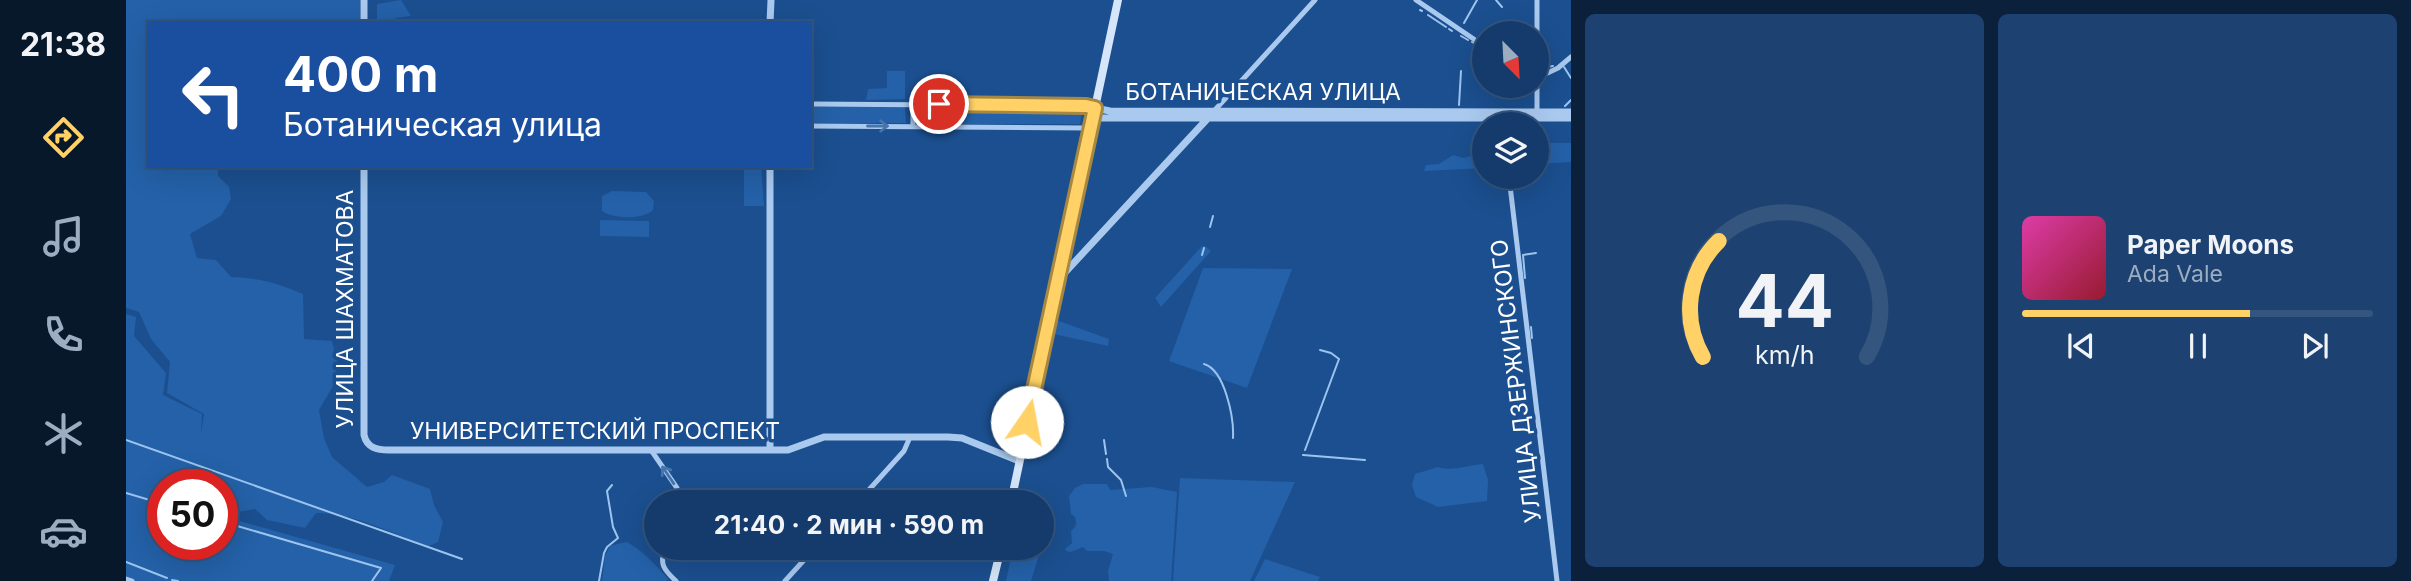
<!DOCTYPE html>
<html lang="ru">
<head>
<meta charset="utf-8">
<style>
  :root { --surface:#143b6b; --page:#1d4271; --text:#f1f3f6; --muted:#9dadc1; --line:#33557e; --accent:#ffd166 }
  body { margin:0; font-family:Inter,sans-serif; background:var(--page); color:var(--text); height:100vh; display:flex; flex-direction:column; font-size:26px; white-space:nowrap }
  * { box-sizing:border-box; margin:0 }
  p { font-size:23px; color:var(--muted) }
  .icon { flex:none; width:38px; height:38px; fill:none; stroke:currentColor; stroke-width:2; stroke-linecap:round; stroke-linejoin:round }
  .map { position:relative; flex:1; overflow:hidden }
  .panel { display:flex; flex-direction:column; gap:14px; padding:14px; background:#0b203b; width:840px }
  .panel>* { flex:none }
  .top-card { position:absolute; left:21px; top:21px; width:665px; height:147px; border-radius:0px; box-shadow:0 7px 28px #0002,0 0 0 2px var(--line); background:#1a4fa0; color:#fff; overflow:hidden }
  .needle { width:46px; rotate:156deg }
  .controls { position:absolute; left:1346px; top:21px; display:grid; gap:14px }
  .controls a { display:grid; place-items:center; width:77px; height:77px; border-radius:50%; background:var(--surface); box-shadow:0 7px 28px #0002,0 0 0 2px var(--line); font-size:35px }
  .speed { position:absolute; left:21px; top:469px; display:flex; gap:14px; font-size:35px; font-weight:700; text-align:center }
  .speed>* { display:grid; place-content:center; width:91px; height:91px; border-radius:50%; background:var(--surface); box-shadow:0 7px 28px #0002,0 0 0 2px var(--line); line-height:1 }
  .speed .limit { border:10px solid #d22; background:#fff; color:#111 }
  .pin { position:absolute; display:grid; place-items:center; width:60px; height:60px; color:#fff; margin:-30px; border:4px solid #fff; border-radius:50%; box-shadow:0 2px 7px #0007 }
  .me { position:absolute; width:77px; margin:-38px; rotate:12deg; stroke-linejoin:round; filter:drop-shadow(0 0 5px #0008) }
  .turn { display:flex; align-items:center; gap:24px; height:147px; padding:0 21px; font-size:32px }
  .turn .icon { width:91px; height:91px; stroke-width:2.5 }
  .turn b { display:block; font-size:49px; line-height:60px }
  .panel .tile { flex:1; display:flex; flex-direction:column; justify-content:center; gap:10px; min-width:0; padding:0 24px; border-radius:10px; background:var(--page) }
  .panel .dial { align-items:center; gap:0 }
  .dial svg { height:182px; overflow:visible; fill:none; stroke:var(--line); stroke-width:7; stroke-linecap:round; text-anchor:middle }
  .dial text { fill:var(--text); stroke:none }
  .song { display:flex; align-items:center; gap:21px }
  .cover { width:84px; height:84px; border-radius:10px; background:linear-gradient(135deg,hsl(320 70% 55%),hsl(350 70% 35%)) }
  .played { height:7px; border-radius:4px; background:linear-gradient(90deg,var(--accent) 65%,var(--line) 65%) }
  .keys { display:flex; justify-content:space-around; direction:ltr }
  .panel .tiles { flex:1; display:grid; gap:14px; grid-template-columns:repeat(2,1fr) }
  .trip { position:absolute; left:518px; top:490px; width:410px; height:70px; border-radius:35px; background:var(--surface); box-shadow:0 7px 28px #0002,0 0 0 2px var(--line); font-weight:700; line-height:70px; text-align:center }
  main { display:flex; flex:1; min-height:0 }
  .tabs { display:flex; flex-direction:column; width:126px; justify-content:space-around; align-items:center; background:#08182b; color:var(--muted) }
  .tabs .icon { width:49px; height:49px }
  .tabs .selected { color:var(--accent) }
  .tabs b { font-size:32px; color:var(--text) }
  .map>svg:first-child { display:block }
  .green { fill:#2461a8 }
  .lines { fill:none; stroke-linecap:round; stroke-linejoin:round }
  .stream { stroke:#9cc4f0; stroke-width:2 }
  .minor { stroke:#a9c9ee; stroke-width:5 }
  .tertiary { stroke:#a9c9ee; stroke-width:7 }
  .secondary { stroke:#d6e6fa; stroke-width:8 }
  .oneway { stroke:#4674ac }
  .route-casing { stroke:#a68842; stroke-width:18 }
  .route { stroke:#ffd166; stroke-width:12 }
  .labels { text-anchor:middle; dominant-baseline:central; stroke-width:7; stroke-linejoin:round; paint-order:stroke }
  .street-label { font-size:23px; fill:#fff; stroke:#1b4f8f }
</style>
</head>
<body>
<main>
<nav class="tabs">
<b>21:38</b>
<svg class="icon selected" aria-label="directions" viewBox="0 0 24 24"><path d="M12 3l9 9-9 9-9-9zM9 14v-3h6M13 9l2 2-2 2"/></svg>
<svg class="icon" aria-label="music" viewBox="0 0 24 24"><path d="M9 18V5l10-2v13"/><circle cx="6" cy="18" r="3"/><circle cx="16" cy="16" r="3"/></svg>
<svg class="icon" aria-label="phone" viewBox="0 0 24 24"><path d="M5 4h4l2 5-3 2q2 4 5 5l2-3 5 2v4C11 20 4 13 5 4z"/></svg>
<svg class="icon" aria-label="climate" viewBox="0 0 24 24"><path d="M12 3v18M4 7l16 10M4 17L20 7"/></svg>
<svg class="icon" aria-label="car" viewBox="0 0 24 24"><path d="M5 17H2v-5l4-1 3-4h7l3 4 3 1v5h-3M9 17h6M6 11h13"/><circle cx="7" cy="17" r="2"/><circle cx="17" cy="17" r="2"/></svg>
</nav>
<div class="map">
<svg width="1445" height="581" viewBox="0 0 1445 581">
  <rect width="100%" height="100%" fill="#1b4f8f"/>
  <!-- green -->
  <path class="green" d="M0 0H234V23H23V166H95L92 169V176L103 187 105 199 95 216 64 234 71 258 90 260 105 277C133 278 151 283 177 294L178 339 206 341 211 361 210 381 193 410 198 438 206 457 241 487 258 482 266 475 304 489 308 505 317 522 312 542 303 546C268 535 227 512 190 513L179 528 141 520 129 509 96 515V485H37V544H96V516L269 565 263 581H0V314L10 317 8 336 40 373 37 395 76 414 75 434 78 414 41 393 44 362 25 339 13 312 0 308Z
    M275 0 285 16 269 18V23H251V4Z
    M761 71H779V99L740 100 742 89 761 88Z
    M684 107H779L780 123H684Z
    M794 107 957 108 954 124H794L790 121V110Z
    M1411 143H1445V162L1411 164Z
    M1358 145V168L1298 171 1300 165 1313 164 1327 155 1337 158 1346 156 1352 146Z
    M618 166H635L638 206H618Z
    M486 191 520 192 528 201 527 210C517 220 487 219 476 211V196Z
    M474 220 523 221V237L474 236Z
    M1076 246H1079L1085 251 1035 307 1029 298Z
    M1077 268 1166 269 1121 388 1043 361Z
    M930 320 983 339 982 346 928 334Z
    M1357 464 1362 480 1361 501 1312 507 1290 497 1286 485 1289 474 1312 467C1324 472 1342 465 1357 464Z
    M1054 478 1169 482 1124 581H1047Z
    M957 484H981L984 490 1026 487 1051 492 1045 581H983L982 571 987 554 978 551H961L957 547 945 552 940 551 939 549 946 543 945 531C950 527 951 524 949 517L945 514 943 496 949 488Z
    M500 542C513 547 533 568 542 579L541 581H476L479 556 484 546Z
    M887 548H912L913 555 905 581H880Z
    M1139 559 1194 577 1192 581H1128Z"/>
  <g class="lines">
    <!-- stream -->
    <path class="stream" d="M1370 0 1376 7
      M1294 10 1296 11
      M1302 15 1320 27
      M1338 23 1351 0
      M1323 29 1326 31
      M1335 36 1342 40
      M1346 42 1353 46
      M1420 67 1427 66
      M1438 67 1445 78
      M1333 105 1335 71
      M1439 106 1445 100
      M1084 227 1087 216
      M1076 255 1078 248
      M1399 278 1397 255 1410 253
      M1405 327 1406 338
      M1078 364C1099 370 1108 418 1107 438
      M0 440 336 559
      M978 440 980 454
      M1179 450 1213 359 1205 353 1194 350
      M1177 455 1239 460
      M981 459 982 467 995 480 1000 496
      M0 493 37 504
      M101 523 255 568 246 581
      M0 562 41 578
      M46 580 52 581
      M473 581 478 553 481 547 492 538 487 527 481 491 486 485"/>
    <!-- minor -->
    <path class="minor" d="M1290 0 1358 46
      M1411 0V112
      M1411 78 1432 68 1445 57
      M684 104 959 106 969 108
      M787 104V126
      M1088 111 1189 0
      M684 126 964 128
      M1383 177 1431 581
      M525 450 551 488 553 502
      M732 502 778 451 784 437
      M539 548C533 564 538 570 550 581
      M0 579 6 581
      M659 581 689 548"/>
    <!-- tertiary -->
    <path class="tertiary" d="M238 0V23
      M644 23 645 0
      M969 108 984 111 1445 112
      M967 118H1445
      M238 166V435C241 448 251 450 263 450H662L698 437H822L836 438 893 461
      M932 280 1083 117
      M644 450V166"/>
    <!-- secondary -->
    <path class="secondary" d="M885 502 992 0
      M867 581 875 548"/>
  </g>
  <!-- one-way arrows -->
  <defs><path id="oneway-shaft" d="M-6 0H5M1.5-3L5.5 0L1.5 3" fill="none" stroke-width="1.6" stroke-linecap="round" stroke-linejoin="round" transform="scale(1.75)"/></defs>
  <g class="oneway">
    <use href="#oneway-shaft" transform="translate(752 126)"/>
    <use href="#oneway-shaft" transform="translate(542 475) rotate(-124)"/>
  </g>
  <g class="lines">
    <defs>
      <path id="route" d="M813 104 960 106 969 108 901 422"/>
    </defs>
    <!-- route casing -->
    <use href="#route" class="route-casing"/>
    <!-- route -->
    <use href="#route" class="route"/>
  </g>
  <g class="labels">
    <!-- street labels -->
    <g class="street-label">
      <text x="1137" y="92">БОТАНИЧЕСКАЯ УЛИЦА</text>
      <text transform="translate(219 309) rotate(-90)">УЛИЦА ШАХМАТОВА</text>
      <text transform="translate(1390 381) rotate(-97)">УЛИЦА ДЗЕРЖИНСКОГО</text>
      <text x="469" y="431">УНИВЕРСИТЕТСКИЙ ПРОСПЕКТ</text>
    </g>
  </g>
</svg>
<div class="controls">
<a><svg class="needle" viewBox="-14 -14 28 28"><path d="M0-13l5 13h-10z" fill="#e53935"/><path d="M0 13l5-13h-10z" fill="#9dadc1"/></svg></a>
<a><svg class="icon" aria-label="layers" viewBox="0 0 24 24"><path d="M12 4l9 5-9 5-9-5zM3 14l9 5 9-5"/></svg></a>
</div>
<div class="speed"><div class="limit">50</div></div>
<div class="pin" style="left:813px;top:104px;background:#d93025"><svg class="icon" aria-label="arrive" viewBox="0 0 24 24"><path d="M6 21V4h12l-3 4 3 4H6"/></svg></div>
<svg class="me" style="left:901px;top:422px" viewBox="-20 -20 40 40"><circle r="19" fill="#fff"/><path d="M0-13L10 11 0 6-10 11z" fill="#ffd166"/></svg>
<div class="trip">21:40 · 2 мин · 590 m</div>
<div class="top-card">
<div class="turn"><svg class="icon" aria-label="left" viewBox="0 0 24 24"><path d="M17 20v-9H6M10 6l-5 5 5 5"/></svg><div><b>400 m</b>Ботаническая улица</div></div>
</div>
</div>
<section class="panel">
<div class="tiles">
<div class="tile dial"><svg viewBox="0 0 100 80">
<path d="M14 69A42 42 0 1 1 86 69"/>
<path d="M14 69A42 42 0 0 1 21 18" stroke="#ffd166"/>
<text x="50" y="56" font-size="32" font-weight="700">44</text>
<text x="50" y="72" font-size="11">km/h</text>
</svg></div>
<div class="tile">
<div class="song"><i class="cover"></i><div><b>Paper Moons</b><p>Ada Vale</p></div></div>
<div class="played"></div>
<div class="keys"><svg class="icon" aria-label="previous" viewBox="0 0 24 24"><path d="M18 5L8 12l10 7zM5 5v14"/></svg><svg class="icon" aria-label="pause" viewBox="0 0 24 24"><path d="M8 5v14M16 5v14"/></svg><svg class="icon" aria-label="next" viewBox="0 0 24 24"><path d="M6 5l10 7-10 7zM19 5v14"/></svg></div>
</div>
</div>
</section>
</main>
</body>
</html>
